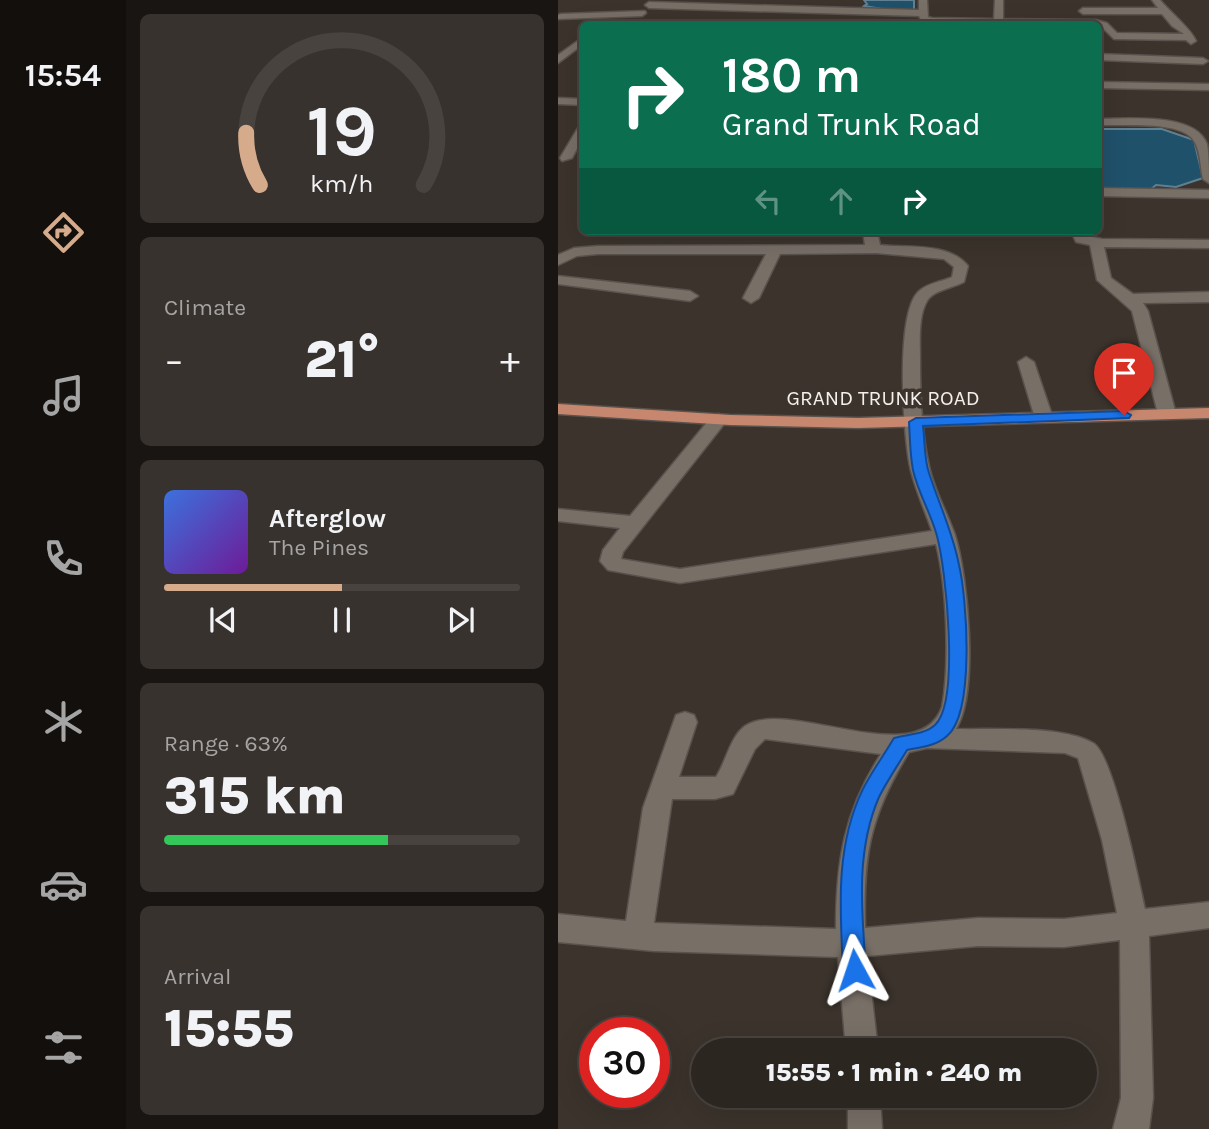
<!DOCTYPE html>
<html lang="en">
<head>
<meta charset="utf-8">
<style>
  :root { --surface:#2c2621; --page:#38322e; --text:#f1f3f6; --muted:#a6a5a5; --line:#48433f; --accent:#d6ab8b }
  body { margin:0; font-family:Karla,sans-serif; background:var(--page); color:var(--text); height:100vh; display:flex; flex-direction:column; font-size:26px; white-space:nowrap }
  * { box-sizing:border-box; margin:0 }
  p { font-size:23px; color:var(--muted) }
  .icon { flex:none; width:38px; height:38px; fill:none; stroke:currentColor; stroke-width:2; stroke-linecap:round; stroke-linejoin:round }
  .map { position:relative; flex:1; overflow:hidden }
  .details { display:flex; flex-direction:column; gap:14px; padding:14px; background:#181512; width:432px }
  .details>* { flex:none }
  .top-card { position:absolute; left:21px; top:21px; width:523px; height:214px; border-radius:10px; box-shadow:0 7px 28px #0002,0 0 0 2px var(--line); background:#0b6e4f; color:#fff; overflow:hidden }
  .speed { position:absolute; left:21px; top:1017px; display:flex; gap:14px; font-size:35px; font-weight:700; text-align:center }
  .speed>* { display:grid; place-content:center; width:91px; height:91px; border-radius:50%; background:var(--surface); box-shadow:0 7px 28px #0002,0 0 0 2px var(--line); line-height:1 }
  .speed .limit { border:10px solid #d22; background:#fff; color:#111 }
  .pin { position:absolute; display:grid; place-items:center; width:60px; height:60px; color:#fff; margin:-72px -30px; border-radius:50% 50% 50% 0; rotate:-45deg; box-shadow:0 0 7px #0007 }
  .pin .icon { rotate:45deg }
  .me { position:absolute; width:77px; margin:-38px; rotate:355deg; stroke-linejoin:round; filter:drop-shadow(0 0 5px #0008) }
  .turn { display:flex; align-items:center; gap:24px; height:147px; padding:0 28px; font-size:32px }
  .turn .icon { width:91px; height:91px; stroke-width:2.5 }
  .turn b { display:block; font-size:49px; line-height:60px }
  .lanes { display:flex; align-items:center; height:66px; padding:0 28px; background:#0003; justify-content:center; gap:35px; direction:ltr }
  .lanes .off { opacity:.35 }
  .big { font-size:52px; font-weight:800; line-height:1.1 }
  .details .tile { flex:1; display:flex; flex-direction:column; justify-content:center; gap:10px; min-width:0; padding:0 24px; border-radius:10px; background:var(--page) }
  .details .dial { align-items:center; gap:0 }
  .dial svg { height:182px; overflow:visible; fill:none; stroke:var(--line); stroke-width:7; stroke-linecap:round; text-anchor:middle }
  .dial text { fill:var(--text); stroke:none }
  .song { display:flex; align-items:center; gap:21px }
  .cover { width:84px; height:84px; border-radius:10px; background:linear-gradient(135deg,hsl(220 70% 55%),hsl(280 70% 35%)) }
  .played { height:7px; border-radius:4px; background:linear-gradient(90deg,var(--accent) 50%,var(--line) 50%) }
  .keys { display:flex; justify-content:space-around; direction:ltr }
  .heat { display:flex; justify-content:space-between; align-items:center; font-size:38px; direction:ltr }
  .charge { height:10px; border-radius:5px; background:linear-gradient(90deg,#34c759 63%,var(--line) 0) }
  .trip { position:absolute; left:133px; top:1038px; width:406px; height:70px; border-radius:35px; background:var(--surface); box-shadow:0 7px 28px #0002,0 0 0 2px var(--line); font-weight:800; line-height:70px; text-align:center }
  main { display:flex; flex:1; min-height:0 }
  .menu { display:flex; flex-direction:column; width:126px; justify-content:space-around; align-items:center; background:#120f0d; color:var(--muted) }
  .menu .icon { width:49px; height:49px }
  .menu .active { color:var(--accent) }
  .menu b { font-size:32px; color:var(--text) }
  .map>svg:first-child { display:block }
  .water { fill:#20516b; stroke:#608091; stroke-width:2 }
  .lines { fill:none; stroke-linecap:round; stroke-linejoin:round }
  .minor-casing { stroke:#59524d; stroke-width:3 }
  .major-casing { stroke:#59524d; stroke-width:3 }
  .minor { fill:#786f67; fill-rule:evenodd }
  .major { fill:#c7866e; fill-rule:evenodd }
  .route { fill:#1a73e8; stroke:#114b97; stroke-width:2 }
  .labels { text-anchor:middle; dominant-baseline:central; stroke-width:7; stroke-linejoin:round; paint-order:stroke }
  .street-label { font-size:21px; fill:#f4efeb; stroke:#3b332c }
</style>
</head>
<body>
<main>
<nav class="menu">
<b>15:54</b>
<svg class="icon active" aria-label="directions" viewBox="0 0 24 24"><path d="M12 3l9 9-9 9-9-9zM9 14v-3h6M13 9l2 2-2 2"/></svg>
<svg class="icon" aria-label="music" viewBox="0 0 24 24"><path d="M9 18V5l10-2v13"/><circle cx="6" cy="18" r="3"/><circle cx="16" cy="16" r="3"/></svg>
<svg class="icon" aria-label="phone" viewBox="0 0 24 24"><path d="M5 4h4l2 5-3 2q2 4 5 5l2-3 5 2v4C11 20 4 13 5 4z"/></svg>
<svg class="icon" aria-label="climate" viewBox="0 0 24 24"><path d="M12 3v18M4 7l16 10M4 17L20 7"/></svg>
<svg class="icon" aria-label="car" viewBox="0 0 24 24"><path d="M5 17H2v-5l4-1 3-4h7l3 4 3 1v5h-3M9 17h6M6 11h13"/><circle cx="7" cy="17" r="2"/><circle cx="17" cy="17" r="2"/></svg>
<svg class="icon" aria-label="filters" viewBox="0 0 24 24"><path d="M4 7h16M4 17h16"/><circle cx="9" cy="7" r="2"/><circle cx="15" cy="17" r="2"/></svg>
</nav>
<section class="details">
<div class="tile dial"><svg viewBox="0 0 100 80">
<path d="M14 69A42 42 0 1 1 86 69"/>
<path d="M14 69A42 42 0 0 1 8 46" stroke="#d6ab8b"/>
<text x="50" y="56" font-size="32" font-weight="700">19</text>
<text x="50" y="72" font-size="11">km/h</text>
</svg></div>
<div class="tile"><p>Climate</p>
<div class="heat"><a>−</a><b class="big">21°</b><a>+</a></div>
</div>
<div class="tile">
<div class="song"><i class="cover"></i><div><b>Afterglow</b><p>The Pines</p></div></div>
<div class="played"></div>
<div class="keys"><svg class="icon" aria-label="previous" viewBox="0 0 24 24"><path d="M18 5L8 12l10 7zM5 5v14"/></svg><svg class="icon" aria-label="pause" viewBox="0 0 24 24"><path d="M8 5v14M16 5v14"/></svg><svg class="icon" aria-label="next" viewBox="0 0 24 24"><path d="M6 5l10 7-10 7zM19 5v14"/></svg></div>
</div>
<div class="tile"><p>Range · 63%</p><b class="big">315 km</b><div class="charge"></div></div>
<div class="tile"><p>Arrival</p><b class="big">15:55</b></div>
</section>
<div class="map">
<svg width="651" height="1129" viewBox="0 0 651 1129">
  <rect width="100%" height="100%" fill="#3b332c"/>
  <!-- water -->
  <path class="water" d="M306 0H356V10H330L306 6 309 4Z
    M541 129H604L636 140 645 178 618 187 598 185 592 190 541 189Z"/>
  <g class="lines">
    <defs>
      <path id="minor" d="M361 0H369L370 17 374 18 436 19 437 0H445V19L538 20 549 23 559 33 626 34 614 26 604 14H525L521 11 525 8H600L594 0H602C613 13 633 29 638 41L633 44 628 40 556 39 541 24H373L363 20 361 16 91 8 87 5 91 2 361 10Z
        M87 11 88 13 84 16 0 19V15L3 14Z
        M24 38V45L0 63V55Z
        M541 54 645 58 650 61 645 64 541 60Z
        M541 82 651 84V90L541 88Z
        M0 98 24 99V105L0 104Z
        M541 119C569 119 637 112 649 144 651 155 651 171 651 183L645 179C642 167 643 152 636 141 624 120 563 126 541 125Z
        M24 127V139L14 158 4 161 2 158 20 128Z
        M541 188 651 190V198L541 196Z
        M305 231H319L322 245C350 248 391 242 410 266L406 282C395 288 375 290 369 301 360 316 362 342 362 359 362 394 363 431 371 466 376 490 389 512 397 535 410 576 421 693 398 729 435 730 503 725 535 743 555 753 581 882 587 909L651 902V928L591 936 595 1098 591 1129H555L563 1098 562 940 506 947 420 946 309 956 320 1050H288L280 957 96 951 0 942V914L68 921 85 808 118 715 127 712 136 715 139 722 121 777H158C168 762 172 737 187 726 229 697 361 773 384 707 392 664 389 587 378 544L122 583 50 570 42 561 45 550 62 528 0 521V509L72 516 155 415 161 414 170 419 65 552 63 559 122 569 374 531C367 511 358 491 353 471 345 439 337 315 360 292 369 283 383 282 394 277L396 267 386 259 318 253 222 254 201 298 193 303 185 298 208 254H40L19 256 0 265V255L16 248 40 246 307 245ZM207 739 323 754C286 811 278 862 278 929L96 923 114 799H157L175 794 197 749ZM369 748 507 753 520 758 544 840 559 913 506 919 420 918 307 928C305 854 312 816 351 752Z
        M513 231H527L529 236 544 239 651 240V248L546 247 553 278 575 294 651 292V302L585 303 590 311 618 414 615 418 609 419 600 414 574 311 539 280 532 245 518 242Z
        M0 276 132 291 140 296 132 301 0 284Z
        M468 357 476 362 495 418 492 422H480L477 418 460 362Z
        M290 1096H322L324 1129H290Z"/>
      <path id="major" d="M0 404 172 415 300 418 651 408V418L300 428 172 425 0 414Z"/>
    </defs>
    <!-- minor casing -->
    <use href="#minor" class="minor-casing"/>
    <!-- major casing -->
    <use href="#major" class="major-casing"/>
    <!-- minor -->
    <use href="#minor" class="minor"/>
    <!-- major -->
    <use href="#major" class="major"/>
  </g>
  <!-- route -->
  <path class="route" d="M566 411 573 415 571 418 365 426C367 441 366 459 371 473 381 504 395 533 401 565 409 599 417 713 389 736 378 746 363 747 349 750 340 765 329 781 321 797 297 852 304 913 308 970L305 978 297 981 289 978 285 970C282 909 277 846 305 789 314 771 326 755 336 738 349 734 366 735 377 725 402 702 388 569 379 536 373 513 360 493 355 470 352 455 352 438 351 422L358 418Z"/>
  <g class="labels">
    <!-- street labels -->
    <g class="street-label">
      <text x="325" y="398">GRAND TRUNK ROAD</text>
    </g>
  </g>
</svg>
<div class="speed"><div class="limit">30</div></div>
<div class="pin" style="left:566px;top:415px;background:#d93025"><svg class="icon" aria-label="arrive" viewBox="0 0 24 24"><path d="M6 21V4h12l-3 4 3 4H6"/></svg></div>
<svg class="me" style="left:297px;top:970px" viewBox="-20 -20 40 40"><path d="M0-17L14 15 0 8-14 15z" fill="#1a73e8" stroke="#fff" stroke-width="4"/></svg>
<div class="trip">15:55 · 1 min · 240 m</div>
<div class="top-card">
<div class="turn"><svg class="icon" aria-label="right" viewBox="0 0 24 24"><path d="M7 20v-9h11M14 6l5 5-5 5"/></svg><div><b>180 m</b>Grand Trunk Road</div></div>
<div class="lanes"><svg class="icon off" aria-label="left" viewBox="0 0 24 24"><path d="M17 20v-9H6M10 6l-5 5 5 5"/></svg><svg class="icon off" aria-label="ahead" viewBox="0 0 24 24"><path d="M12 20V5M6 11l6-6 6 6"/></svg><svg class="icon" aria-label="right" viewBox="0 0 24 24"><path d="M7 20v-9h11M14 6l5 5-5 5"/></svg></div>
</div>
</div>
</main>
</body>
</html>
